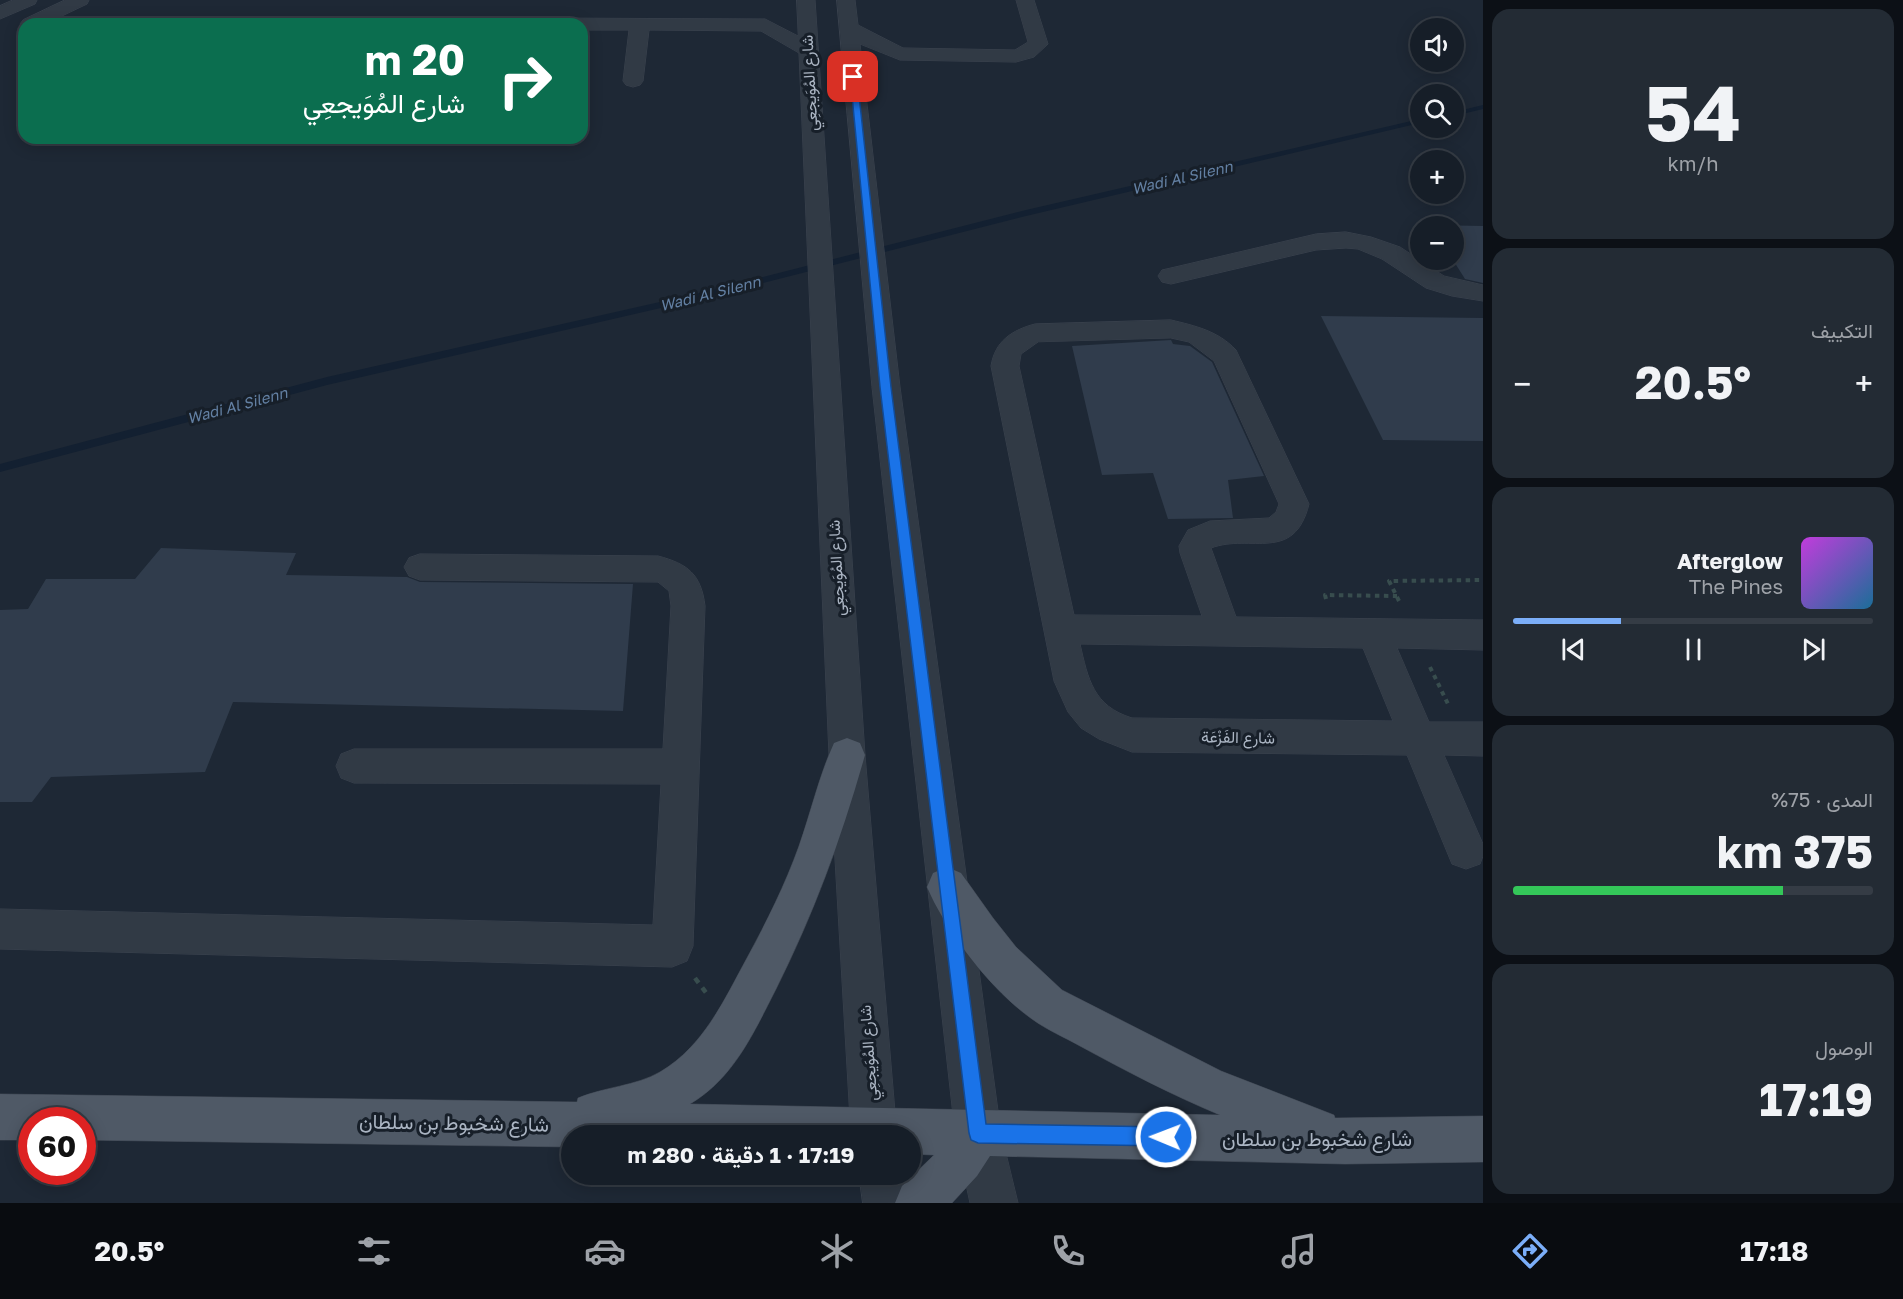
<!DOCTYPE html>
<html lang="ar">
<head>
<meta charset="utf-8">
<style>
  :root { --surface:#161e28; --page:#232b34; --text:#f1f3f6; --muted:#9ea2a8; --line:#353c45; --accent:#7baef8 }
  body { margin:0; font-family:"Golos Text",Vazirmatn,sans-serif; background:var(--page); color:var(--text); direction:rtl; height:100vh; display:flex; flex-direction:column; font-size:22px; white-space:nowrap }
  * { box-sizing:border-box; margin:0 }
  p { font-size:20px; color:var(--muted) }
  .icon { flex:none; width:33px; height:33px; fill:none; stroke:currentColor; stroke-width:2; stroke-linecap:round; stroke-linejoin:round }
  .map { position:relative; flex:1; overflow:hidden; direction:ltr }
  .drawer { display:flex; flex-direction:column; gap:9px; padding:9px; background:#0c1016; width:420px }
  .drawer>* { flex:none }
  .hud { position:absolute; left:18px; top:18px; width:570px; height:126px; border-radius:18px; box-shadow:0 3px 15px #0003,0 0 0 2px var(--line); direction:rtl; background:#0b6e4f; color:#fff; overflow:hidden }
  .fabs { position:absolute; left:1410px; top:18px; display:grid; gap:12px }
  .fabs a { display:grid; place-items:center; width:54px; height:54px; border-radius:50%; background:var(--surface); box-shadow:0 3px 15px #0003,0 0 0 2px var(--line); font-size:30px }
  .speed { position:absolute; left:18px; top:1107px; display:flex; gap:12px; font-size:30px; font-weight:700; text-align:center }
  .speed>* { display:grid; place-content:center; width:78px; height:78px; border-radius:50%; background:var(--surface); box-shadow:0 3px 15px #0003,0 0 0 2px var(--line); line-height:1 }
  .speed .limit { border:9px solid #d22; background:#fff; color:#111 }
  .pin { position:absolute; display:grid; place-items:center; width:51px; height:51px; color:#fff; margin:-26px; border-radius:12px; box-shadow:0 3px 9px #0006 }
  .me { position:absolute; width:66px; margin:-33px; rotate:271deg; stroke-linejoin:round; filter:drop-shadow(0 0 4px #0008) }
  .turn { display:flex; align-items:center; gap:21px; height:126px; padding:0 24px; font-size:27px }
  .turn .icon { width:78px; height:78px; stroke-width:2.5 }
  .turn b { display:block; font-size:42px; line-height:51px }
  .big { font-size:45px; font-weight:700; line-height:1.1 }
  .drawer .card { flex:1; display:flex; flex-direction:column; justify-content:center; gap:9px; min-width:0; padding:0 21px; border-radius:18px; background:var(--page) }
  .drawer .dial { align-items:center; gap:0 }
  .dial b { font-size:78px; line-height:1 }
  .song { display:flex; align-items:center; gap:18px }
  .cover { width:72px; height:72px; border-radius:9px; background:linear-gradient(135deg,hsl(290 70% 55%),hsl(200 70% 35%)) }
  .played { height:6px; border-radius:3px; background:linear-gradient(90deg,var(--accent) 30%,var(--line) 30%) }
  .keys { display:flex; justify-content:space-around; direction:ltr }
  .heat { display:flex; justify-content:space-between; align-items:center; font-size:33px; direction:ltr }
  .charge { height:9px; border-radius:4px; background:linear-gradient(90deg,#34c759 75%,var(--line) 0) }
  .trip { position:absolute; left:561px; top:1125px; width:360px; height:60px; border-radius:30px; background:var(--surface); box-shadow:0 3px 15px #0003,0 0 0 2px var(--line); font-weight:700; line-height:60px; text-align:center; direction:rtl }
  .dock { display:flex; height:96px; justify-content:space-around; align-items:center; background:#090c10; color:var(--muted) }
  .dock .icon { width:42px; height:42px }
  .dock .on { color:var(--accent) }
  .dock b { font-size:27px; color:var(--text) }
  main { display:flex; flex:1; min-height:0 }
  .map>svg:first-child { display:block }
  .lines { fill:none; stroke-linecap:round; stroke-linejoin:round }
  .stream { fill:#132031; fill-rule:evenodd }
  .building { fill:#303c4c }
  .minor-casing { stroke:#3b434f; stroke-width:1 }
  .major-casing { stroke:#3b434f; stroke-width:1 }
  .path-far1 { stroke:#384d4e; stroke-width:4; stroke-dasharray:4.5 4.5; stroke-linecap:butt }
  .path { stroke:#384d4e; stroke-width:4.5; stroke-dasharray:6 6; stroke-linecap:butt }
  .minor { fill:#313a45; fill-rule:evenodd }
  .major { fill:#4f5966; fill-rule:evenodd }
  .route { fill:#1a73e8; stroke:#114b97; stroke-width:1.5 }
  .labels { text-anchor:middle; dominant-baseline:central; stroke-width:6; stroke-linejoin:round; paint-order:stroke }
  .far-water-label { font-size:15px; font-style:italic; fill:#6380a3; stroke:#171f29 }
  .street-label { font-size:16px; fill:#abb5c3; stroke:#171f29 }
  .near-street-label { font-size:20px; fill:#abb5c3; stroke:#171f29 }
</style>
</head>
<body>
<main>
<section class="drawer">
<div class="card dial"><b>54</b><p>km/h</p></div>
<div class="card"><p>التكييف</p>
<div class="heat"><a>−</a><b class="big">20.5°</b><a>+</a></div>
</div>
<div class="card">
<div class="song"><i class="cover"></i><div><b>Afterglow</b><p>The Pines</p></div></div>
<div class="played"></div>
<div class="keys"><svg class="icon" aria-label="previous" viewBox="0 0 24 24"><path d="M18 5L8 12l10 7zM5 5v14"/></svg><svg class="icon" aria-label="pause" viewBox="0 0 24 24"><path d="M8 5v14M16 5v14"/></svg><svg class="icon" aria-label="next" viewBox="0 0 24 24"><path d="M6 5l10 7-10 7zM19 5v14"/></svg></div>
</div>
<div class="card"><p>المدى · 75%</p><b class="big">375 km</b><div class="charge"></div></div>
<div class="card"><p>الوصول</p><b class="big">17:19</b></div>
</section>
<div class="map">
<svg width="1483" height="1203" viewBox="0 0 1483 1203">
  <rect width="100%" height="100%" fill="#1e2835"/>
  <g class="lines">
    <!-- stream -->
    <path class="stream" d="M1483 105V109L1454 116V112Z
      M1420 119V123L1026 216 704 298 327 385 0 472V464L327 377 704 292 1026 210Z"/>
  </g>
  <!-- building -->
  <path class="building" d="M1431 225 1483 226V283L1465 279 1453 260 1454 226Z
    M1321 316 1483 318V441L1383 440Z
    M1171 340 1173 344 1190 346 1212 362 1264 476 1228 480 1233 518 1168 519 1153 473 1102 475 1072 346Z
    M161 548 296 553 286 575 407 577 420 582 633 584 623 711 233 702 205 772 51 777 32 802H0V610L28 609 46 579H135Z"/>
  <g class="lines">
    <defs>
      <path id="minor" d="M13 0H37L35 4 0 19V6Z
        M65 0H89L87 4 45 24H24V28L20 24 23 20Z
        M797 0H815L865 755 897 1136H851L829 755 799 53 761 31 649 30 643 81 640 85 633 87 626 85 623 81 629 30H582V24H522L525 20 532 18 765 19 798 36Z
        M837 0H855L858 25 903 48 1015 50 1028 42 1016 0H1034L1048 44 1034 57 1016 62 900 60 860 44 900 387 1001 1133 1018 1203H970L955 1133 872 387Z
        M1346 232 1371 237 1400 247 1444 276 1483 285V301L1452 296 1426 288 1382 259 1358 249 1346 248 1316 250 1171 284 1162 282 1158 276 1162 270 1171 268 1316 234Z
        M1171 320C1196 326 1218 331 1236 350L1309 504C1294 564 1251 533 1211 548L1236 617 1483 620V650L1397 648 1429 722H1483V756L1444 755 1483 844V856L1480 864 1466 869 1452 864 1407 755 1132 752 1099 739 1081 728 1068 712 1054 681 991 366C995 341 1012 330 1035 324ZM1171 338 1189 342 1214 361 1279 504 1276 512 1269 518 1210 521 1188 530 1179 546 1180 553 1202 616 1074 615 1019 366 1021 354 1038 342ZM1080 644 1363 648 1393 721 1132 718C1093 706 1088 679 1080 644Z
        M420 554 658 556C688 564 701 574 705 606L693 946 687 961 672 967 0 949V909L653 925 661 784 354 783 341 778 336 766 341 754 354 749H663L671 606 669 591 658 582 420 580 409 576 404 567 409 558Z
        M859 1174H905L911 1203H863Z"/>
      <path id="major" d="M847 738 860 743 865 755C842 837 814 913 776 989 754 1032 734 1078 690 1104L1220 1115C1172 1095 1126 1071 1080 1046 1064 1037 1047 1030 1032 1019 992 991 946 932 927 887L933 873 947 867 961 873 993 918 1016 947 1062 990 1221 1071 1334 1115 1335 1118 1483 1116V1162L1345 1164 990 1156 977 1176 952 1203H895L902 1186 934 1155 910 1154V1136H572V1147L82 1140V1120H32V1140H0V1094L577 1102 578 1098C604 1087 636 1086 660 1072 704 1046 724 1000 747 958 767 921 785 885 799 846 811 812 819 776 834 743Z"/>
    </defs>
    <!-- minor casing -->
    <use href="#minor" class="minor-casing"/>
    <!-- major casing -->
    <use href="#major" class="major-casing"/>
    <!-- path-far1 -->
    <path class="path-far1" d="M1326 599 1325 595 1397 596
      M1399 601 1389 581 1483 580
      M1430 667 1448 704"/>
    <!-- path -->
    <path class="path" d="M695 978 707 994"/>
    <!-- minor -->
    <use href="#minor" class="minor"/>
    <!-- major -->
    <use href="#major" class="major"/>
  </g>
  <!-- route -->
  <path class="route" d="M850 75 857 77 891 387 986 1124 1166 1127 1173 1130 1176 1137 1173 1143 1166 1146 978 1143 971 1140 969 1133 880 387Z"/>
  <g class="labels">
    <!-- far-water labels -->
    <g class="far-water-label">
      <text transform="translate(1182 177) rotate(-13)">Wadi Al Silenn</text>
      <text transform="translate(710 293) rotate(-14)">Wadi Al Silenn</text>
      <text transform="translate(237 405) rotate(-15)">Wadi Al Silenn</text>
    </g>
    <!-- street labels -->
    <g class="street-label">
      <text transform="translate(809 83) rotate(-93)">شارع المُوَيجعِي</text>
      <text transform="translate(836 568) rotate(-93)">شارع المُوَيجعِي</text>
      <text transform="translate(1238 737) rotate(1)">شارع الفَزْعَة</text>
      <text transform="translate(868 1053) rotate(-94)">شارع المُوَيجعِي</text>
    </g>
    <!-- near-street labels -->
    <g class="near-street-label">
      <text transform="translate(454 1122) rotate(1)">شارع شخبوط بن سلطان</text>
      <text x="1317" y="1138">شارع شخبوط بن سلطان</text>
    </g>
  </g>
</svg>
<div class="fabs">
<a><svg class="icon" aria-label="sound" viewBox="0 0 24 24"><path d="M4 9h4l5-4v14l-5-4H4zM17 9q2 3 0 6"/></svg></a>
<a><svg class="icon" aria-label="search" viewBox="0 0 24 24"><circle cx="10" cy="10" r="6"/><path d="M15 15l6 6"/></svg></a>
<a>+</a>
<a>−</a>
</div>
<div class="speed"><div class="limit">60</div></div>
<div class="pin" style="left:853px;top:77px;background:#d93025"><svg class="icon" aria-label="arrive" viewBox="0 0 24 24"><path d="M6 21V4h12l-3 4 3 4H6"/></svg></div>
<svg class="me" style="left:1166px;top:1137px" viewBox="-20 -20 40 40"><circle r="17" fill="#1a73e8" stroke="#fff" stroke-width="3"/><path d="M0-11L8 9 0 5-8 9z" fill="#fff"/></svg>
<div class="trip">17:19 · 1 دقيقة · 280 m</div>
<div class="hud">
<div class="turn"><svg class="icon" aria-label="right" viewBox="0 0 24 24"><path d="M7 20v-9h11M14 6l5 5-5 5"/></svg><div><b>20 m</b>شارع المُوَيجعِي</div></div>
</div>
</div>
</main>
<nav class="dock">
<b>17:18</b>
<svg class="icon on" aria-label="directions" viewBox="0 0 24 24"><path d="M12 3l9 9-9 9-9-9zM9 14v-3h6M13 9l2 2-2 2"/></svg>
<svg class="icon" aria-label="music" viewBox="0 0 24 24"><path d="M9 18V5l10-2v13"/><circle cx="6" cy="18" r="3"/><circle cx="16" cy="16" r="3"/></svg>
<svg class="icon" aria-label="phone" viewBox="0 0 24 24"><path d="M5 4h4l2 5-3 2q2 4 5 5l2-3 5 2v4C11 20 4 13 5 4z"/></svg>
<svg class="icon" aria-label="climate" viewBox="0 0 24 24"><path d="M12 3v18M4 7l16 10M4 17L20 7"/></svg>
<svg class="icon" aria-label="car" viewBox="0 0 24 24"><path d="M5 17H2v-5l4-1 3-4h7l3 4 3 1v5h-3M9 17h6M6 11h13"/><circle cx="7" cy="17" r="2"/><circle cx="17" cy="17" r="2"/></svg>
<svg class="icon" aria-label="filters" viewBox="0 0 24 24"><path d="M4 7h16M4 17h16"/><circle cx="9" cy="7" r="2"/><circle cx="15" cy="17" r="2"/></svg>
<b>20.5°</b>
</nav>
</body>
</html>
